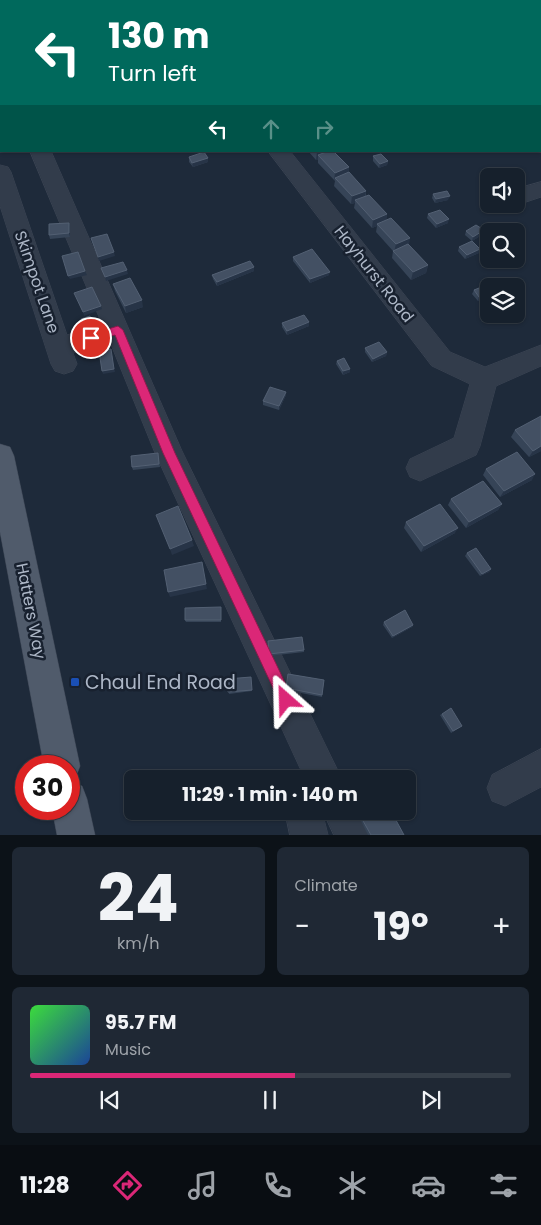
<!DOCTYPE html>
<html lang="en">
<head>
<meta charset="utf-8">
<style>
  :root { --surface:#16202c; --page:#1f2834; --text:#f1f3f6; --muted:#9ea3a9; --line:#353e48; --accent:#db2777 }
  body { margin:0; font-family:Poppins,sans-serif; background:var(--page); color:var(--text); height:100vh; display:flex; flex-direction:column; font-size:19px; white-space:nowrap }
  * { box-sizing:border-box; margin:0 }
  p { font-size:16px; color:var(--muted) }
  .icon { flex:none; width:28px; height:28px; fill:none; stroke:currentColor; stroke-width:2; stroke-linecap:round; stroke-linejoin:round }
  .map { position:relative; height:835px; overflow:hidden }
  .panel { display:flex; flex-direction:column; gap:12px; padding:12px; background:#0c1218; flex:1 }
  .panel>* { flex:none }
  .banner { position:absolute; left:0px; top:0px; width:541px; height:152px; box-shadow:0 1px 4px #0004,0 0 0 1px var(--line); background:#00695c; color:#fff; overflow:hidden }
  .fabs { position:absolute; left:480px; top:168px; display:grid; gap:10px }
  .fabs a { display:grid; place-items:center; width:45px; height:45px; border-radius:8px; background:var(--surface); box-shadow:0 1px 4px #0004,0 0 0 1px var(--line); font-size:25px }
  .speed { position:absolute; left:15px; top:755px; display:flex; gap:10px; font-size:25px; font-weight:700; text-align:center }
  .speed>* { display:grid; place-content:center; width:65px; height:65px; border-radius:50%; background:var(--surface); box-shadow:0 1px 4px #0004,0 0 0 1px var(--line); line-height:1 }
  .speed .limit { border:8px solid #d22; background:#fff; color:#111 }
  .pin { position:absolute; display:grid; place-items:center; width:42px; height:42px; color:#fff; margin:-21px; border:2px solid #fff; border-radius:50%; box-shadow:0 1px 5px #0007 }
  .me { position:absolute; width:55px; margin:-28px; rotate:335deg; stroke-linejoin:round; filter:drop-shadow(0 0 4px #0008) }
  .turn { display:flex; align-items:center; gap:18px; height:105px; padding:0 25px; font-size:22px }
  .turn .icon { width:65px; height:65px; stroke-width:2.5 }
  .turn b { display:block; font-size:35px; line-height:42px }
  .lanes { display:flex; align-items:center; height:48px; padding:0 25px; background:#0003; justify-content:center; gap:25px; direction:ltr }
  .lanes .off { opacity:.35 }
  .big { font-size:38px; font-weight:700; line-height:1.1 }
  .panel .tile { flex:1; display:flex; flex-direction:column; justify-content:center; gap:8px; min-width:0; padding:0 18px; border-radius:8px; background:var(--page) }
  .panel .dial { align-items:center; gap:0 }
  .dial b { font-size:65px; line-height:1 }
  .song { display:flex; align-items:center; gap:15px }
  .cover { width:60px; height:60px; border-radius:8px; background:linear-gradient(135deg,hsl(120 70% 55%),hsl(220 70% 35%)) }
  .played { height:5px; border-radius:2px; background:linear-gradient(90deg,var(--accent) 55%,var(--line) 55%) }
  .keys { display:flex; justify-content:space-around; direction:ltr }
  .heat { display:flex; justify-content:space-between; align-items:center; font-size:28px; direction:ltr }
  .panel .tiles { flex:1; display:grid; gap:12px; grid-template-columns:1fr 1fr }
  .tile:last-child { grid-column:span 2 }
  .trip { position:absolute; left:124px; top:770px; width:292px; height:50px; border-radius:8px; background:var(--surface); box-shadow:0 1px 4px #0004,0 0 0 1px var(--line); font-weight:700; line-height:50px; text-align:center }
  .dock { display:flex; height:80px; justify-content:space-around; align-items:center; background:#090d12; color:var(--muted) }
  .dock .icon { width:35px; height:35px }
  .dock .selected { color:var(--accent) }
  .dock b { font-size:22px; color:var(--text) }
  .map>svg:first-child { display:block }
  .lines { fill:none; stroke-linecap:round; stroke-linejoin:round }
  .minor-casing { stroke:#3c4554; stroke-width:1 }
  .major-casing { stroke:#3c4554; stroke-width:1 }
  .minor { fill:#323c4b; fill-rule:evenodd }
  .major { fill:#505b6b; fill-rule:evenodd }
  .wall { fill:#364457 }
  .shaded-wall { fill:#273447 }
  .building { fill:#435063; stroke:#536073 }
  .route { fill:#db2777; stroke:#8e194d }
  .transit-dot { fill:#1a4fb4; stroke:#18212f; stroke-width:2 }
  .labels { text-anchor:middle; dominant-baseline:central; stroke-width:5; stroke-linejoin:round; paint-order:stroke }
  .street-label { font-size:16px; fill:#adb7c7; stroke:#18212f }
  .near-poi-label { font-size:19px; fill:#adb7c7; stroke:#18212f; text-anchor:start }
</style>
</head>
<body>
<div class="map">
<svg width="541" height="835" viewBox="0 0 541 835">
  <rect width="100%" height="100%" fill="#1e2a3a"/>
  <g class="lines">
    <defs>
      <path id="minor" d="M437 0H456L457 1H438Z
        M540 69H541V82H540Z
        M30 151H51L182 451 342 779H305L155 453 110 342 73 353 77 364 73 371 64 374 55 371 51 364 0 206V165L8 167 11 172 67 335 102 325Z
        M268 151H290L450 352 485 367 541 345V366L496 386 480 446 476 455 420 481 410 477 406 468 410 459 454 438 470 384 432 366Z
        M541 182V197L520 204 516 202V189Z
        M541 749V787L505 806 492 801 487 788 492 775Z
        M285 811H322L328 835H290Z
        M323 811H361L373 835H334Z"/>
      <path id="major" d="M0 444 10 447 14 456 80 766 75 779 69 781 82 786 87 799 95 835H57L52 809H69V766H44L0 532Z"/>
    </defs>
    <!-- minor casing -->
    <use href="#minor" class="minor-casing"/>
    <!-- major casing -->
    <use href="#major" class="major-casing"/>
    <!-- minor -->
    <use href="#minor" class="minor"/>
    <!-- major -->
    <use href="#major" class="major"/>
  </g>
  <!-- wall -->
  <path class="wall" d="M89 0H160V1H91Z
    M308 151H333L349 167 348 173 366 191V196L387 214 386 220 428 265 426 273 411 280 392 258 393 251 376 232 377 226 372 228 354 208 355 203 351 204 334 186 335 181 318 163V160H316Z
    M373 156 388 161 387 165 379 168 373 161Z
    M189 157 208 158V162L193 167 189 162Z
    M433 194 448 200 435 203 432 198Z
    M428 214 448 223 436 228 427 218Z
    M69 223 70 227V237L50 239 49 235Z
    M484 230 482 235 472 241 465 235 466 231Z
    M459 247 479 253 465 259 458 251Z
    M293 257 329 275 310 283 293 261Z
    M254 267V271L217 286 213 279 212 275Z
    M113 284 143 307 126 313 115 291Z
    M489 286V296L478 301 472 294 474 290Z
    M282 323 309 326 287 335 282 327Z
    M365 348 387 352 386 356 372 362 365 352Z
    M337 361 350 372 343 375 336 364Z
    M286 395 279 410 263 405V401Z
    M515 430 541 451 529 457 511 437Z
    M159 456 160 467 133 470 132 467Z
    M486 469 532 480 500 497 483 475Z
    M451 499 502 504 498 510 466 528 448 505Z
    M406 522 455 533 421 552 404 528Z
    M467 553 491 569 489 572 480 576 465 556Z
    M221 607V622H186L185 620Z
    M384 622 413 625 412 627 392 638 383 625Z
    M268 641 304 650V652L269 656Z
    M288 674 324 680 322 697 285 690Z
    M251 677 252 691 229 694 227 679Z
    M442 714 462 726 451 733 440 715Z
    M362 819 404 835H368L361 821Z"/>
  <!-- shaded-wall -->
  <path class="shaded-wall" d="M147 0H160V1H144Z
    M292 0H303V1H289Z
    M319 151H330L318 155V160H316L317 152Z
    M208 158V162L193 167 192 163Z
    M388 161 387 165 379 168 380 164Z
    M349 167 348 175 335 178 334 181 335 173Z
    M366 191 365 198 355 200V203L351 204 352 196Z
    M450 196 448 200 435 203 436 199Z
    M387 214 386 222 377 224V226L372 228 373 220Z
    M449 219 448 223 436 228 437 224Z
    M69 223 70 227V237L69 233Z
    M484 230 482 235 472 241 473 237Z
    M410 238 409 246 394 252 396 244Z
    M480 249 479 253 465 259 467 255Z
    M114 252 115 256 99 261 98 257Z
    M428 265 426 273 411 280 413 272Z
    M254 267V271L217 286V282Z
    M127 270 128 274 106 281 105 277Z
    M85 271 87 275 70 279 68 276Z
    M330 272 329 275 310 283V279Z
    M489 293V296L478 301 479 297Z
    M142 300 143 307 126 313 125 306Z
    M101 306 102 309 84 316 83 312Z
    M309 322V326L287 335V331Z
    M92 323 93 327 83 329 82 326Z
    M111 349 115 372 103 374 102 371Z
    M387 352 386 356 372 362 373 359Z
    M350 369V372L343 375V371Z
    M286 392V395L279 410V406Z
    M541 446V451L529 457 533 451Z
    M535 474 532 480 500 497 504 491Z
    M502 504 498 510 466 528 469 522Z
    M458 528 455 533 421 552 424 546Z
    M192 540 194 546 172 555 170 549Z
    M202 562 207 589 170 597 168 592Z
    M491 569 489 572 480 576 482 574Z
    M413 625 412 627 392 638 393 636Z
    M273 811H276L251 821V820Z"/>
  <!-- building -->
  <path class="building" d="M104 0H147L144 1H106Z
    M262 0H272L274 1H259Z
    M279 0H292L289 1H280Z
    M369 0H374L376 1H365Z
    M329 151H333L349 167 335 173 318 155Z
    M204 152 208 158 192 163 189 157Z
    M381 154 388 161 380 164 373 156Z
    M349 172 366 191 352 196 335 178Z
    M447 191 450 196 436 199 433 194Z
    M369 195 387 214 373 220 355 200Z
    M440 210 449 219 437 224 428 214Z
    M391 218 410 238 396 244 377 224Z
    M69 223V233L49 235V224Z
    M476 225 484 230 473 237 466 231Z
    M107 234 114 252 98 257 91 238Z
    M472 241 480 249 467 255 459 247Z
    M408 244 428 265 413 272 393 251Z
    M312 249 330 272 310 279 293 257Z
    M78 252 85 271 68 276 62 256Z
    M250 261 254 267 217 282 212 275Z
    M123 262 127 270 105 277 101 268Z
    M130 278 142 300 125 306 113 284Z
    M489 284 492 286H489V293L479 297 474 290Z
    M92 287 101 306 83 312 74 293Z
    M304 315 309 322 287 331 282 323Z
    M90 316 92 323 82 326 81 319Z
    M379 342 387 352 373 359 365 348Z
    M111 349 114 369 102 371 99 351Z
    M344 358 350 369 343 371 337 361Z
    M270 387 286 392 279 406 263 401Z
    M541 416V446L533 451 515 430Z
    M517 452 535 474 504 491 486 469Z
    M158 453 159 464 132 467 131 456Z
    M483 481 502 504 469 522 451 499Z
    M440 504 458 528 424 546 406 522Z
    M178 506 192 540 170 549 156 515Z
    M476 548 491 569 482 574 467 553Z
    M202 562 206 584 168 592 164 570Z
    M221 607V620H185V608Z
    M405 610 413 625 393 636 384 622Z
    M302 637 304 650 269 654 268 641Z
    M288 674 324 680 322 695 286 688Z
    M251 677 252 690 228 692 227 679Z
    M451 708 462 726 453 731 442 714Z
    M248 811H273L251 820Z
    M375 811H391L404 835H371L362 819Z"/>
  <!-- route -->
  <path class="route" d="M118 326 123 330 175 453 291 695 293 700 291 705 286 707 281 705 163 453 115 335 91 342 86 338 88 335Z"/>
  <!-- markers -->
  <rect class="transit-dot" x="70" y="677" width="10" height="10" rx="2.5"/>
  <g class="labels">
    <!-- street labels -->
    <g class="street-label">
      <text transform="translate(374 274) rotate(52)">Hayhurst Road</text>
      <text transform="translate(37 282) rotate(71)">Skimpot Lane</text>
      <text transform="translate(31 611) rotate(79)">Hatters Way</text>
    </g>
    <!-- near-poi labels -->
    <g class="near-poi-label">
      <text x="85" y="682">Chaul End Road</text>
    </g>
  </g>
</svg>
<div class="fabs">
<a><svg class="icon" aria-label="sound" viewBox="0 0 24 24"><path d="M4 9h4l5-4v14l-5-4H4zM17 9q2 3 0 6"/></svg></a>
<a><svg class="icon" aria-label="search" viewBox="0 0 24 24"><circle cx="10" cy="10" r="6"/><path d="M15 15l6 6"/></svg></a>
<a><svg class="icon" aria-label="layers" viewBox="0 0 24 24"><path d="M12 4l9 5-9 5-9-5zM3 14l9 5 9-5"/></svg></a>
</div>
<div class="speed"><div class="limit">30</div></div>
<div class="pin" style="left:91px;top:338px;background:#d93025"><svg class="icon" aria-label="arrive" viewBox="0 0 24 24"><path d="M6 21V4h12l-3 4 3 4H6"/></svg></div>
<svg class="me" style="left:286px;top:700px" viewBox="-20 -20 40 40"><path d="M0-17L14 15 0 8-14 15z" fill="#db2777" stroke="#fff" stroke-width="4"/></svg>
<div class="trip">11:29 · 1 min · 140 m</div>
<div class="banner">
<div class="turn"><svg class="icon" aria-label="left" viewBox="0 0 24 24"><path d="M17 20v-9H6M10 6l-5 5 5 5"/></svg><div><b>130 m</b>Turn left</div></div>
<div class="lanes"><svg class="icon" aria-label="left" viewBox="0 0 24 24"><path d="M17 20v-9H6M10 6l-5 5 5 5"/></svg><svg class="icon off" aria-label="ahead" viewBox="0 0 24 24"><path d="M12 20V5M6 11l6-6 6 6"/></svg><svg class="icon off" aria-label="right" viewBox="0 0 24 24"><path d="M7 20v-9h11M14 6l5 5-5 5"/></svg></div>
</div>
</div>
<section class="panel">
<div class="tiles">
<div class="tile dial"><b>24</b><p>km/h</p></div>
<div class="tile"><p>Climate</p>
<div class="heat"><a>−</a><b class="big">19°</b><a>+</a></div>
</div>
<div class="tile">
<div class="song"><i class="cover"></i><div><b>95.7 FM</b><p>Music</p></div></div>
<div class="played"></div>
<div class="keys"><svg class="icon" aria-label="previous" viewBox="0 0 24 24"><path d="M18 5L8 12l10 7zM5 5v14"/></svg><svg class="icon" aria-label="pause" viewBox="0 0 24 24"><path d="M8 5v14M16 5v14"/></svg><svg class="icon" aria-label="next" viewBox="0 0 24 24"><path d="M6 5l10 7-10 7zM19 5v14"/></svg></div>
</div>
</div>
</section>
<nav class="dock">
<b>11:28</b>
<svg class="icon selected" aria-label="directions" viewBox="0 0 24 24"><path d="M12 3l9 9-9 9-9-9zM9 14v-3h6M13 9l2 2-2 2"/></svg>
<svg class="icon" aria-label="music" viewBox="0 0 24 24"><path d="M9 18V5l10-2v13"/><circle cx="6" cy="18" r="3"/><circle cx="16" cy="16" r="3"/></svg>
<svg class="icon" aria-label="phone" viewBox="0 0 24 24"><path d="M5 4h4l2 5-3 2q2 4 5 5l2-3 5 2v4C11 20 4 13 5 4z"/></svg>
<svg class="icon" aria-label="climate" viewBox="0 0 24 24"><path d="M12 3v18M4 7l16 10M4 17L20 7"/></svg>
<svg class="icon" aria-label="car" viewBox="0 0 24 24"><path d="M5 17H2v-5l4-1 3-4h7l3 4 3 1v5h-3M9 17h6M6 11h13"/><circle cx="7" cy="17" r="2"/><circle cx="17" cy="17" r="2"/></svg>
<svg class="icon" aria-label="filters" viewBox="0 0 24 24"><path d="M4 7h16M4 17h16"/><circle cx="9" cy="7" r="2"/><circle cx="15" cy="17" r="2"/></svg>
</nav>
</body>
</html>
